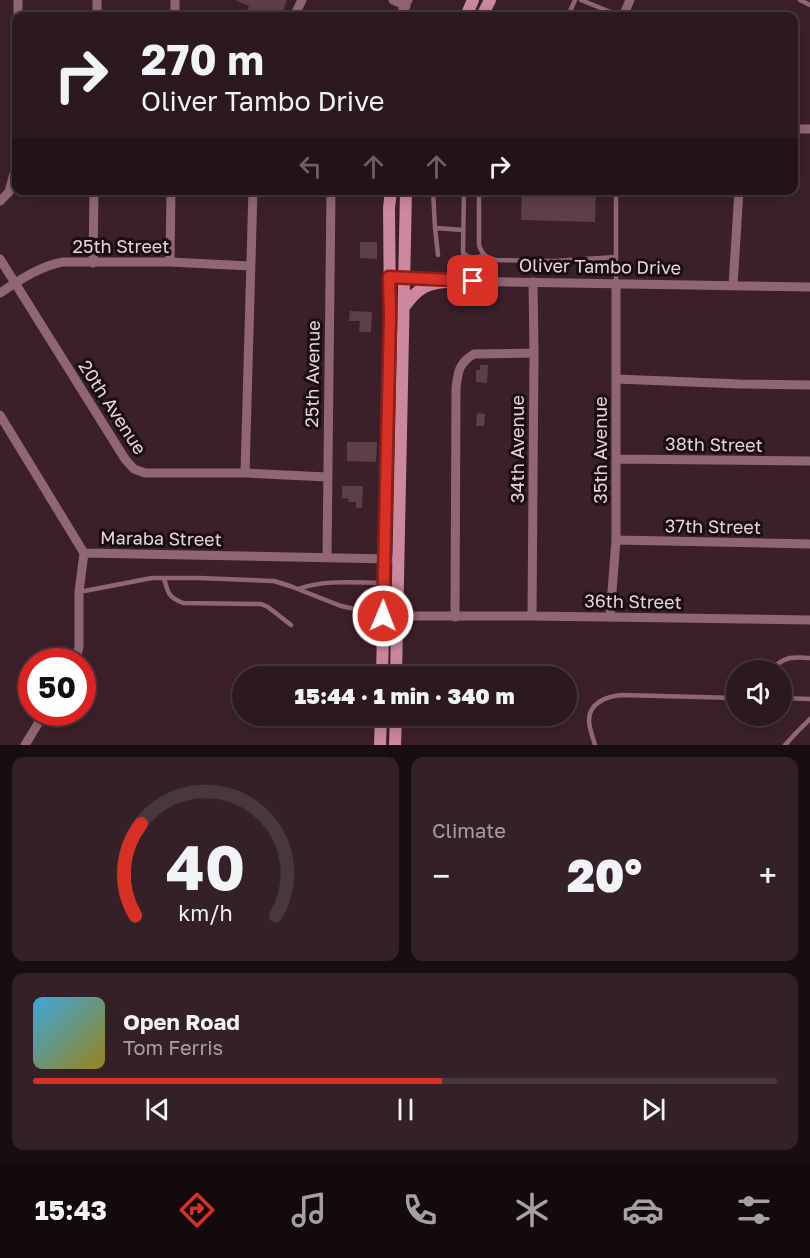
<!DOCTYPE html>
<html lang="en">
<head>
<meta charset="utf-8">
<style>
  :root { --surface:#2c181f; --page:#342128; --text:#f1f3f6; --muted:#a6a0a4; --line:#48373d; --accent:#d93025 }
  body { margin:0; font-family:"Golos Text",sans-serif; background:var(--page); color:var(--text); height:100vh; display:flex; flex-direction:column; font-size:22px; white-space:nowrap }
  * { box-sizing:border-box; margin:0 }
  p { font-size:20px; color:var(--muted) }
  .icon { flex:none; width:33px; height:33px; fill:none; stroke:currentColor; stroke-width:2; stroke-linecap:round; stroke-linejoin:round }
  .map { position:relative; height:745px; overflow:hidden }
  .details { display:flex; flex-direction:column; gap:12px; padding:12px; background:#180d11; flex:1 }
  .details>* { flex:none }
  .banner { position:absolute; left:12px; top:12px; width:786px; height:183px; border-radius:12px; box-shadow:0 3px 15px #0003,0 0 0 2px var(--line); background:#2c181f; color:var(--text); overflow:hidden }
  .controls { position:absolute; left:726px; top:660px; display:grid; gap:12px }
  .controls a { display:grid; place-items:center; width:66px; height:66px; border-radius:50%; background:var(--surface); box-shadow:0 3px 15px #0003,0 0 0 2px var(--line); font-size:30px }
  .speed { position:absolute; left:18px; top:648px; display:flex; gap:12px; font-size:30px; font-weight:700; text-align:center }
  .speed>* { display:grid; place-content:center; width:78px; height:78px; border-radius:50%; background:var(--surface); box-shadow:0 3px 15px #0003,0 0 0 2px var(--line); line-height:1 }
  .speed .limit { border:9px solid #d22; background:#fff; color:#111 }
  .pin { position:absolute; display:grid; place-items:center; width:51px; height:51px; color:#fff; margin:-26px; border-radius:12px; box-shadow:0 3px 9px #0006 }
  .me { position:absolute; width:66px; margin:-33px; rotate:1deg; stroke-linejoin:round; filter:drop-shadow(0 0 4px #0008) }
  .turn { display:flex; align-items:center; gap:21px; height:126px; padding:0 30px; font-size:27px }
  .turn .icon { width:78px; height:78px; stroke-width:2.5 }
  .turn b { display:block; font-size:42px; line-height:51px }
  .lanes { display:flex; align-items:center; height:57px; padding:0 30px; background:#0003; justify-content:center; gap:30px; direction:ltr }
  .lanes .off { opacity:.35 }
  .big { font-size:45px; font-weight:800; line-height:1.1 }
  .details .card { flex:1; display:flex; flex-direction:column; justify-content:center; gap:9px; min-width:0; padding:0 21px; border-radius:12px; background:var(--page) }
  .details .dial { align-items:center; gap:0 }
  .dial svg { height:156px; overflow:visible; fill:none; stroke:var(--line); stroke-width:7; stroke-linecap:round; text-anchor:middle }
  .dial text { fill:var(--text); stroke:none }
  .song { display:flex; align-items:center; gap:18px }
  .cover { width:72px; height:72px; border-radius:9px; background:linear-gradient(135deg,hsl(200 70% 55%),hsl(50 70% 35%)) }
  .played { height:6px; border-radius:3px; background:linear-gradient(90deg,var(--accent) 55%,var(--line) 55%) }
  .keys { display:flex; justify-content:space-around; direction:ltr }
  .heat { display:flex; justify-content:space-between; align-items:center; font-size:33px; direction:ltr }
  .details .tiles { flex:1; display:grid; gap:12px; grid-template-columns:1fr 1fr }
  .card:last-child { grid-column:span 2 }
  .trip { position:absolute; left:232px; top:666px; width:345px; height:60px; border-radius:30px; background:var(--surface); box-shadow:0 3px 15px #0003,0 0 0 2px var(--line); font-weight:800; line-height:60px; text-align:center }
  .tabs { display:flex; height:96px; justify-content:space-around; align-items:center; background:#120a0c; color:var(--muted) }
  .tabs .icon { width:42px; height:42px }
  .tabs .active { color:var(--accent) }
  .tabs b { font-size:27px; color:var(--text) }
  .map>svg:first-child { display:block }
  .building { fill:#5d3f48 }
  .lines { fill:none; stroke-linecap:round; stroke-linejoin:round }
  .service { stroke:#916674; stroke-width:4.5 }
  .minor { stroke:#916674; stroke-width:9 }
  .secondary { stroke:#cc889d; stroke-width:12 }
  .route-casing { stroke:#8d1f18; stroke-width:15 }
  .route { stroke:#d93025; stroke-width:10 }
  .labels { text-anchor:middle; dominant-baseline:central; stroke-width:6; stroke-linejoin:round; paint-order:stroke }
  .street-label { font-size:18px; fill:#e7d4d9; stroke:#1a0e12 }
</style>
</head>
<body>
<div class="map">
<svg width="810" height="745" viewBox="0 0 810 745">
  <rect width="100%" height="100%" fill="#3b2029"/>
  <!-- building -->
  <path class="building" d="M235 0H287L281 16H262L247 10 249 6Z
    M522 190H596L595 222 521 220Z
    M360 242H377V259L360 258Z
    M350 311 372 312 371 332H359L360 321H349Z
    M480 365H488L487 383 476 382V370H480Z
    M477 413 485 414 484 426H476Z
    M347 442H377L376 462 347 461Z
    M342 486H363L362 508H356V502H348L349 499 342 498Z"/>
  <g class="lines">
    <!-- service -->
    <path class="service" d="M581 0 620 16
      M800 0 810 5
      M568 16 575 0
      M433 190 435 228 463 230
      M464 190 463 253 470 258 485 256
      M469 190 479 192
      M479 190V245C482 255 487 258 496 260L555 261 616 257
      M616 190V283
      M435 228 438 255
      M164 578C168 593 168 597 183 603L261 604 268 607 291 625
      M298 589C326 579 355 583 384 583
      M79 592 152 578H199L274 581 290 586 341 606 382 615
      M772 670C783 656 793 657 810 658
      M782 698 810 699
      M595 745C593 737 589 729 589 720 589 703 607 696 622 695L736 698
      M785 745 797 732 810 719"/>
    <!-- minor -->
    <path class="minor" d="M393 0 406 6
      M18 16V0
      M97 16V0
      M175 16V0
      M294 16 302 0
      M400 16 408 0
      M623 16 630 0
      M794 129H810
      M0 201 9 192 16 166
      M0 259 125 459 134 469 145 473H245L327 477
      M170 262 171 190
      M93 263 94 190
      M389 277 453 281 810 287
      M733 286 739 190
      M0 293C20 280 40 266 63 262H170L250 266
      M617 379 739 384 810 385
      M0 415 84 553
      M617 459 810 461
      M245 473 253 190
      M616 540 810 544
      M84 553 390 559
      M327 557 331 190
      M383 616H532L810 620
      M532 616 534 353 533 282
      M455 617 456 388C458 371 459 363 474 354L534 353
      M610 617 616 540V283
      M75 662 79 647V592L84 553
      M25 745 45 712"/>
    <!-- secondary -->
    <path class="secondary" d="M466 16 473 0
      M482 16 490 0
      M404 307C419 286 428 283 453 281
      M382 676 390 316 389 208 391 190
      M396 676 406 190
      M380 745 381 716
      M395 745 396 716"/>
  </g>
  <g class="lines">
    <defs>
      <path id="route" d="M383 616 390 316 389 277 473 281"/>
    </defs>
    <!-- route casing -->
    <use href="#route" class="route-casing"/>
    <!-- route -->
    <use href="#route" class="route"/>
  </g>
  <g class="labels">
    <!-- street labels -->
    <g class="street-label">
      <text x="121" y="246">25th Street</text>
      <text transform="translate(600 266) rotate(1)">Oliver Tambo Drive</text>
      <text transform="translate(312 374) rotate(-89)">25th Avenue</text>
      <text transform="translate(113 407) rotate(57)">20th Avenue</text>
      <text transform="translate(714 444) rotate(1)">38th Street</text>
      <text transform="translate(517 449) rotate(-90)">34th Avenue</text>
      <text transform="translate(600 450) rotate(-90)">35th Avenue</text>
      <text transform="translate(713 526) rotate(1)">37th Street</text>
      <text transform="translate(161 538) rotate(1)">Maraba Street</text>
      <text transform="translate(633 601) rotate(1)">36th Street</text>
    </g>
  </g>
</svg>
<div class="controls">
<a><svg class="icon" aria-label="sound" viewBox="0 0 24 24"><path d="M4 9h4l5-4v14l-5-4H4zM17 9q2 3 0 6"/></svg></a>
</div>
<div class="speed"><div class="limit">50</div></div>
<div class="pin" style="left:473px;top:281px;background:#d93025"><svg class="icon" aria-label="arrive" viewBox="0 0 24 24"><path d="M6 21V4h12l-3 4 3 4H6"/></svg></div>
<svg class="me" style="left:383px;top:616px" viewBox="-20 -20 40 40"><circle r="17" fill="#d93025" stroke="#fff" stroke-width="3"/><path d="M0-11L8 9 0 5-8 9z" fill="#fff"/></svg>
<div class="trip">15:44 · 1 min · 340 m</div>
<div class="banner">
<div class="turn"><svg class="icon" aria-label="right" viewBox="0 0 24 24"><path d="M7 20v-9h11M14 6l5 5-5 5"/></svg><div><b>270 m</b>Oliver Tambo Drive</div></div>
<div class="lanes"><svg class="icon off" aria-label="left" viewBox="0 0 24 24"><path d="M17 20v-9H6M10 6l-5 5 5 5"/></svg><svg class="icon off" aria-label="ahead" viewBox="0 0 24 24"><path d="M12 20V5M6 11l6-6 6 6"/></svg><svg class="icon off" aria-label="ahead" viewBox="0 0 24 24"><path d="M12 20V5M6 11l6-6 6 6"/></svg><svg class="icon" aria-label="right" viewBox="0 0 24 24"><path d="M7 20v-9h11M14 6l5 5-5 5"/></svg></div>
</div>
</div>
<section class="details">
<div class="tiles">
<div class="card dial"><svg viewBox="0 0 100 80">
<path d="M14 69A42 42 0 1 1 86 69"/>
<path d="M14 69A42 42 0 0 1 17 22" stroke="#d93025"/>
<text x="50" y="56" font-size="32" font-weight="700">40</text>
<text x="50" y="72" font-size="11">km/h</text>
</svg></div>
<div class="card"><p>Climate</p>
<div class="heat"><a>−</a><b class="big">20°</b><a>+</a></div>
</div>
<div class="card">
<div class="song"><i class="cover"></i><div><b>Open Road</b><p>Tom Ferris</p></div></div>
<div class="played"></div>
<div class="keys"><svg class="icon" aria-label="previous" viewBox="0 0 24 24"><path d="M18 5L8 12l10 7zM5 5v14"/></svg><svg class="icon" aria-label="pause" viewBox="0 0 24 24"><path d="M8 5v14M16 5v14"/></svg><svg class="icon" aria-label="next" viewBox="0 0 24 24"><path d="M6 5l10 7-10 7zM19 5v14"/></svg></div>
</div>
</div>
</section>
<nav class="tabs">
<b>15:43</b>
<svg class="icon active" aria-label="directions" viewBox="0 0 24 24"><path d="M12 3l9 9-9 9-9-9zM9 14v-3h6M13 9l2 2-2 2"/></svg>
<svg class="icon" aria-label="music" viewBox="0 0 24 24"><path d="M9 18V5l10-2v13"/><circle cx="6" cy="18" r="3"/><circle cx="16" cy="16" r="3"/></svg>
<svg class="icon" aria-label="phone" viewBox="0 0 24 24"><path d="M5 4h4l2 5-3 2q2 4 5 5l2-3 5 2v4C11 20 4 13 5 4z"/></svg>
<svg class="icon" aria-label="climate" viewBox="0 0 24 24"><path d="M12 3v18M4 7l16 10M4 17L20 7"/></svg>
<svg class="icon" aria-label="car" viewBox="0 0 24 24"><path d="M5 17H2v-5l4-1 3-4h7l3 4 3 1v5h-3M9 17h6M6 11h13"/><circle cx="7" cy="17" r="2"/><circle cx="17" cy="17" r="2"/></svg>
<svg class="icon" aria-label="filters" viewBox="0 0 24 24"><path d="M4 7h16M4 17h16"/><circle cx="9" cy="7" r="2"/><circle cx="15" cy="17" r="2"/></svg>
</nav>
</body>
</html>
